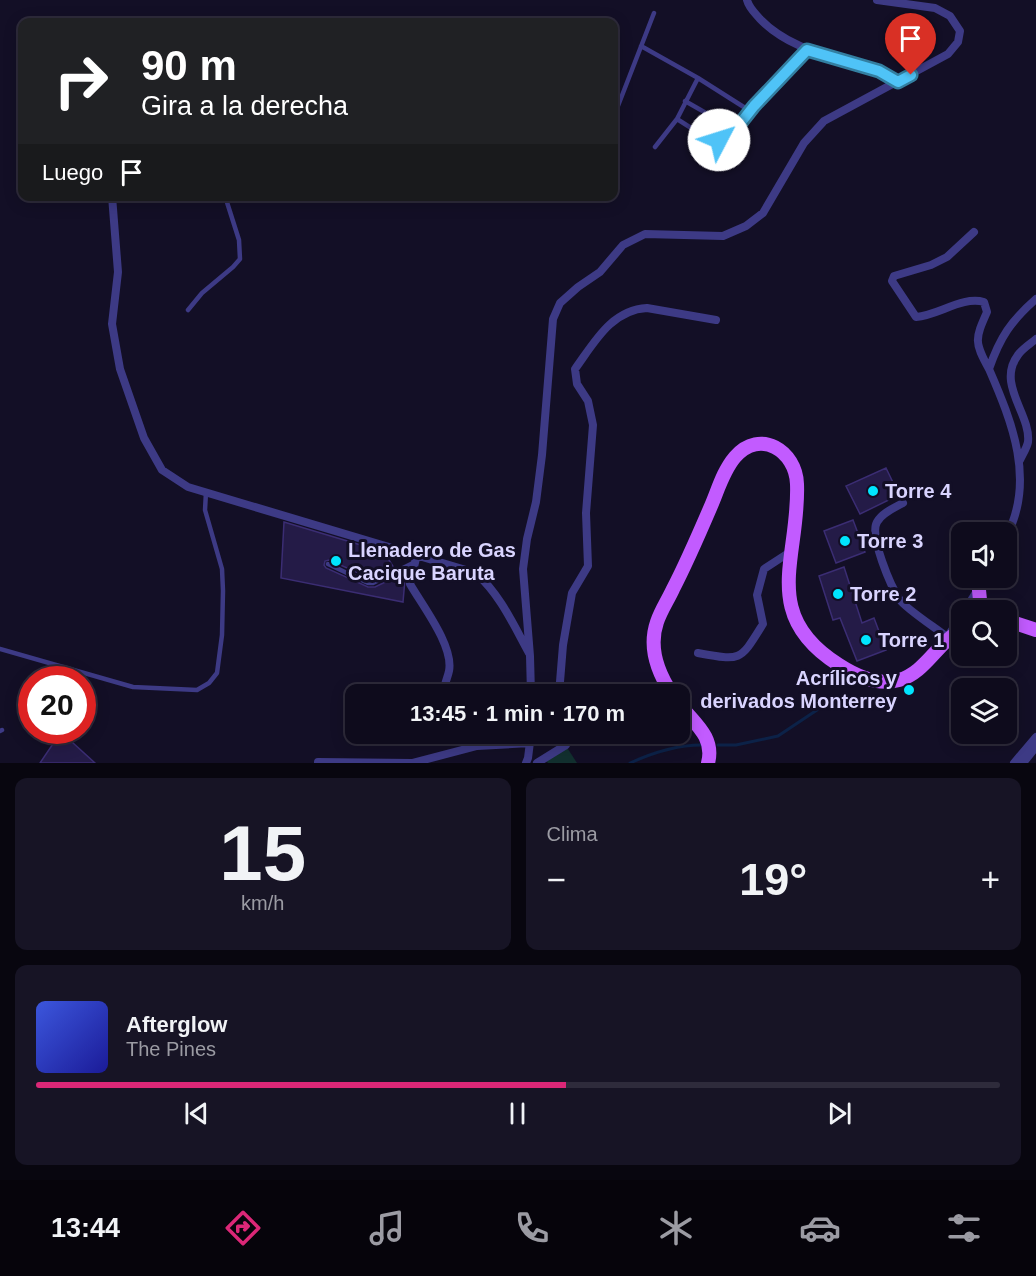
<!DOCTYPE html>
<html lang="es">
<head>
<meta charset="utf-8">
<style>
  :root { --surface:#0e0b1c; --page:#171425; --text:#f1f3f6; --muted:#9b9ba3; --line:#2e2b3b; --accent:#db2777 }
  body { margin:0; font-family:Helvetica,sans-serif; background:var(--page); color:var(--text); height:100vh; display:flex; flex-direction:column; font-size:22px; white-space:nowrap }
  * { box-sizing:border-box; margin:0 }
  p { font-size:20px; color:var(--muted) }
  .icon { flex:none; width:33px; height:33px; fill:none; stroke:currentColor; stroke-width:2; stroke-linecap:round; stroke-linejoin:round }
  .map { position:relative; height:763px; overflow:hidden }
  .details { display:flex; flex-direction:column; gap:15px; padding:15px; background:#08060f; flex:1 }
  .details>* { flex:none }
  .top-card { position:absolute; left:18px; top:18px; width:600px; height:183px; border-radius:12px; box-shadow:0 3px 15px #0003,0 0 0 2px var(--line); background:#202124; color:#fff; overflow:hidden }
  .controls { position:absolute; left:951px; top:522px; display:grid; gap:12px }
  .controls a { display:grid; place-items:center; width:66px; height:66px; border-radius:12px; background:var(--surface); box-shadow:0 3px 15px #0003,0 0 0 2px var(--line); font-size:30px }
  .speed { position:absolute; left:18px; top:666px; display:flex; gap:12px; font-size:30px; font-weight:700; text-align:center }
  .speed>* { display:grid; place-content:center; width:78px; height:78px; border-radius:50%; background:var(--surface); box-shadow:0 3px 15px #0003,0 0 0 2px var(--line); line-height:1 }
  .speed .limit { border:9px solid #d22; background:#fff; color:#111 }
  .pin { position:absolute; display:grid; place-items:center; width:51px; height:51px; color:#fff; margin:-62px -26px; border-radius:50% 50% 50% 0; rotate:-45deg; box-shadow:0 0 6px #0007 }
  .pin .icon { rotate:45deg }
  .me { position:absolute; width:66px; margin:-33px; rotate:50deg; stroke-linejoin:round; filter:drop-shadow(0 0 4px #0008) }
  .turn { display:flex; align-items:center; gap:21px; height:126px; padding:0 24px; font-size:27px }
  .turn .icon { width:78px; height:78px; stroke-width:2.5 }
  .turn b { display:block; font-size:42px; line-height:51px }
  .then { display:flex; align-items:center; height:57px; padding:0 24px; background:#0003; gap:12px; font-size:22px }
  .big { font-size:45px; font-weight:700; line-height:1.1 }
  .details .card { flex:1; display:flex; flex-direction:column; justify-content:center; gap:9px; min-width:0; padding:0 21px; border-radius:12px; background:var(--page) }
  .details .dial { align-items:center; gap:0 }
  .dial b { font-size:78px; line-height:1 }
  .song { display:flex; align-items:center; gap:18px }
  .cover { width:72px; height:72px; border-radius:9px; background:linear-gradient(135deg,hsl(230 70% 55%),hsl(240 70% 35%)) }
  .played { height:6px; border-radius:3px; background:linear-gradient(90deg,var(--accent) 55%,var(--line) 55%) }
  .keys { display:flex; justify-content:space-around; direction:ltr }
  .heat { display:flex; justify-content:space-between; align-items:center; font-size:33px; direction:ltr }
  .details .tiles { flex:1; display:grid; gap:15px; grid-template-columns:1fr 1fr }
  .card:last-child { grid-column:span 2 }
  .trip { position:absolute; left:345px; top:684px; width:345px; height:60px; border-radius:12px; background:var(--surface); box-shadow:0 3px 15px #0003,0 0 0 2px var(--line); font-weight:700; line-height:60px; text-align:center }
  .tab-bar { display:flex; height:96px; justify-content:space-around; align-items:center; background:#06040b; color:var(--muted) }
  .tab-bar .icon { width:42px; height:42px }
  .tab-bar .selected { color:var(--accent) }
  .tab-bar b { font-size:27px; color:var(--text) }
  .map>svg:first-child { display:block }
  .green { fill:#12302f }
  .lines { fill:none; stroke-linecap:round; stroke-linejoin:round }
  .stream { stroke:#0c2248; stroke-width:3 }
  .building { fill:#241b47; stroke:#3b2d73; stroke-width:1.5 }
  .lane { stroke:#3d3a85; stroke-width:4.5 }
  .street { stroke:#3d3a85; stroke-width:8 }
  .primary { stroke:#c25bff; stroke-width:14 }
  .route-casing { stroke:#337fa1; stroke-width:15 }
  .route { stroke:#4fc3f7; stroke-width:10 }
  .poi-dot { fill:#00e5ff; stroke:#130f26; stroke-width:2 }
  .labels { text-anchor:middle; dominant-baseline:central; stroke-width:6; stroke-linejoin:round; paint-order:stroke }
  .poi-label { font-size:20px; font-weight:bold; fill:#d9d4ff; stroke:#130f26; text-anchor:start }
</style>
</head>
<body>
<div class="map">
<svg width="1036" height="763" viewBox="0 0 1036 763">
  <rect width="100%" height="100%" fill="#130f26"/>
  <!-- green -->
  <path class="green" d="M566 746 577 763H548L545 759Z"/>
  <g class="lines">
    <!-- stream -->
    <path class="stream" d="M718 745H736L778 736 817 710
      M630 763C652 753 676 745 701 745"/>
  </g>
  <!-- building -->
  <path class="building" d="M886 468 899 495 860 514 846 486Z
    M853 520 865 552 836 563 824 531Z
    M284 522 384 552 394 568 372 579 329 560 325 561 324 565 326 568 368 587H375L400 575 405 579 403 602 281 578Z
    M844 567 862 623 874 618 886 650 857 661 840 618 833 620 819 576Z
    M61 732 95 763H40Z"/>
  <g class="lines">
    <!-- lane -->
    <path class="lane" d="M641 46 698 78
      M685 101 734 129
      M616 111 654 13
      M677 119 698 78 750 111
      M655 147 677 119 713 142 728 135 807 50
      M188 310 202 293 233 267 240 259 239 240 225 196
      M328 564 368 583H373L413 563
      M0 649 133 687 197 690 209 683 217 673 222 635 223 591 222 569 205 510 206 492
      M0 731 2 730"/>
    <!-- street -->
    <path class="street" d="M747 0C749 8 755 13 760 19 797 57 853 58 898 82
      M112 196 118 272 112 324 120 369 144 438 162 470 188 487 476 573C501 596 513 624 529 653
      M974 232 947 257 931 265 894 276 892 281 916 317C939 315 962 296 984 302L987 312C975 339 974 342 989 369
      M1020 460C1022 455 1027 448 1028 442 1031 414 996 384 1018 355 1022 349 1030 344 1036 339
      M903 503C894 508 882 513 877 522 869 536 891 587 900 600 905 608 937 629 947 637L962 616
      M1006 537C1036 481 1012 422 989 369 1000 337 1011 321 1036 299
      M417 554 410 584C422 605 454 646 449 671 448 676 446 680 445 685
      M965 610 985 578
      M698 653C742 661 740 661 763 624L757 595 764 569 790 552
      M531 694 530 656 523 569 527 539 536 502 542 455 553 319 560 303 578 287 600 272 623 245 645 234 723 236 746 226 763 213 804 143 824 121 948 54 958 42 960 31 950 16 935 8 877 0
      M559 694 563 645 572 593 588 566 586 513 593 425 588 401 577 384 575 369C594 343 611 310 647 308L716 320
      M318 762 412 763 477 746 530 743
      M526 763 528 758 531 734
      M537 763 566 745 568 740 565 734
      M1014 763 1036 737
      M1023 763 1036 747"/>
    <!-- primary -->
    <path class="primary" d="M979 590 981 610
      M1006 620 1036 630
      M672 694C658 673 648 648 657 622 661 610 668 600 673 589 687 562 699 534 711 506 718 490 723 471 735 457 760 428 796 451 797 484 800 557 758 614 839 665 856 676 878 686 899 680 925 673 937 643 962 629
      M680 705C694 723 715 737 708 763"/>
  </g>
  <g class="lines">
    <defs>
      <path id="route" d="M719 140 739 125 754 106 807 50 879 71 898 82 911 75"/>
    </defs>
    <!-- route casing -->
    <use href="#route" class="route-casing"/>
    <!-- route -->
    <use href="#route" class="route"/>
  </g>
  <!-- markers -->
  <g class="poi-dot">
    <circle cx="873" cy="491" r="6"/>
    <circle cx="845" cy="541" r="6"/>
    <circle cx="336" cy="561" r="6"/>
    <circle cx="838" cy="594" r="6"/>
    <circle cx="866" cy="640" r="6"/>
    <circle cx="909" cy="690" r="6"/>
  </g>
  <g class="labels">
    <!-- poi labels -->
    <g class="poi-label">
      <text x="885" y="491">Torre 4</text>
      <text x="857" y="541">Torre 3</text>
      <text x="348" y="550">Llenadero de Gas<tspan x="348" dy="23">Cacique Baruta</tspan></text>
      <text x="850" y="594">Torre 2</text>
      <text x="878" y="640">Torre 1</text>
      <text x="897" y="678" text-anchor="end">Acrílicos y<tspan x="897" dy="23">derivados Monterrey</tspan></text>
    </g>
  </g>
</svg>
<div class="controls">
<a><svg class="icon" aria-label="sound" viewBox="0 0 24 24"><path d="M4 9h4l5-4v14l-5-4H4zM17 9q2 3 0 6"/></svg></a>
<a><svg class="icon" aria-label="search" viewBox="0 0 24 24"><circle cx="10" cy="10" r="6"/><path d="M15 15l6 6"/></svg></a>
<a><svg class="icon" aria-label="layers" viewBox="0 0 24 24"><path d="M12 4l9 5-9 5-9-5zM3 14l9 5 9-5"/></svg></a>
</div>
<div class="speed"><div class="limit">20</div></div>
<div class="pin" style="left:911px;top:75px;background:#d93025"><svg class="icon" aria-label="arrive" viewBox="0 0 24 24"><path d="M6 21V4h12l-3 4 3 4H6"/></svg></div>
<svg class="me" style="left:719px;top:140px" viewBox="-20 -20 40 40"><circle r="19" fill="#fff"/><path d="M0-13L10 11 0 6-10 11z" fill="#4fc3f7"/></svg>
<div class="trip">13:45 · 1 min · 170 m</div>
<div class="top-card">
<div class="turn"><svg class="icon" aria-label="right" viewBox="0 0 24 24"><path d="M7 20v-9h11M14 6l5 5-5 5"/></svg><div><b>90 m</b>Gira a la derecha</div></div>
<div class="then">Luego<svg class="icon" aria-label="arrive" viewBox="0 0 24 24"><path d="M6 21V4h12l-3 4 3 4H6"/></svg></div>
</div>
</div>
<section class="details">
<div class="tiles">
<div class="card dial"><b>15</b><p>km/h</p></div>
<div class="card"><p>Clima</p>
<div class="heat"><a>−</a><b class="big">19°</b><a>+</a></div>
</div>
<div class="card">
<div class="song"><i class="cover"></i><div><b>Afterglow</b><p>The Pines</p></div></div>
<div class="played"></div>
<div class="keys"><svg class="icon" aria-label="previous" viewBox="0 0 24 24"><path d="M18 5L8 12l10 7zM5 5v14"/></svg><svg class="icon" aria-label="pause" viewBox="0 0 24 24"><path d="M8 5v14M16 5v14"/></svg><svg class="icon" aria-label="next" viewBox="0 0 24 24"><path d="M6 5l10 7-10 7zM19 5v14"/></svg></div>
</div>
</div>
</section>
<nav class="tab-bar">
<b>13:44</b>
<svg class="icon selected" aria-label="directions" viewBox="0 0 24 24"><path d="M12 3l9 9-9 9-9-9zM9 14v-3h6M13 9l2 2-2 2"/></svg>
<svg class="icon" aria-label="music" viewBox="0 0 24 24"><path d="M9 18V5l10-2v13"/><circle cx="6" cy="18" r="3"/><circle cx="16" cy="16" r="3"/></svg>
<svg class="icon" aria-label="phone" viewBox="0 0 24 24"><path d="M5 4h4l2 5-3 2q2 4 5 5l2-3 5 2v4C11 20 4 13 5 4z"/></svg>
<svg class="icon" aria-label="climate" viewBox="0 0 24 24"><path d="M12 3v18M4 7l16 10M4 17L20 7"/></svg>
<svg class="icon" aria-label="car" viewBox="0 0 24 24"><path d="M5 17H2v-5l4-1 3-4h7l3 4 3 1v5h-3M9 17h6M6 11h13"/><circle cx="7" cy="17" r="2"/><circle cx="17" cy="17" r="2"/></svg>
<svg class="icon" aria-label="filters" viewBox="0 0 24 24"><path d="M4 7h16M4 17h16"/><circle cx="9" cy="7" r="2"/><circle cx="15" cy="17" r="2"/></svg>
</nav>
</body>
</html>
